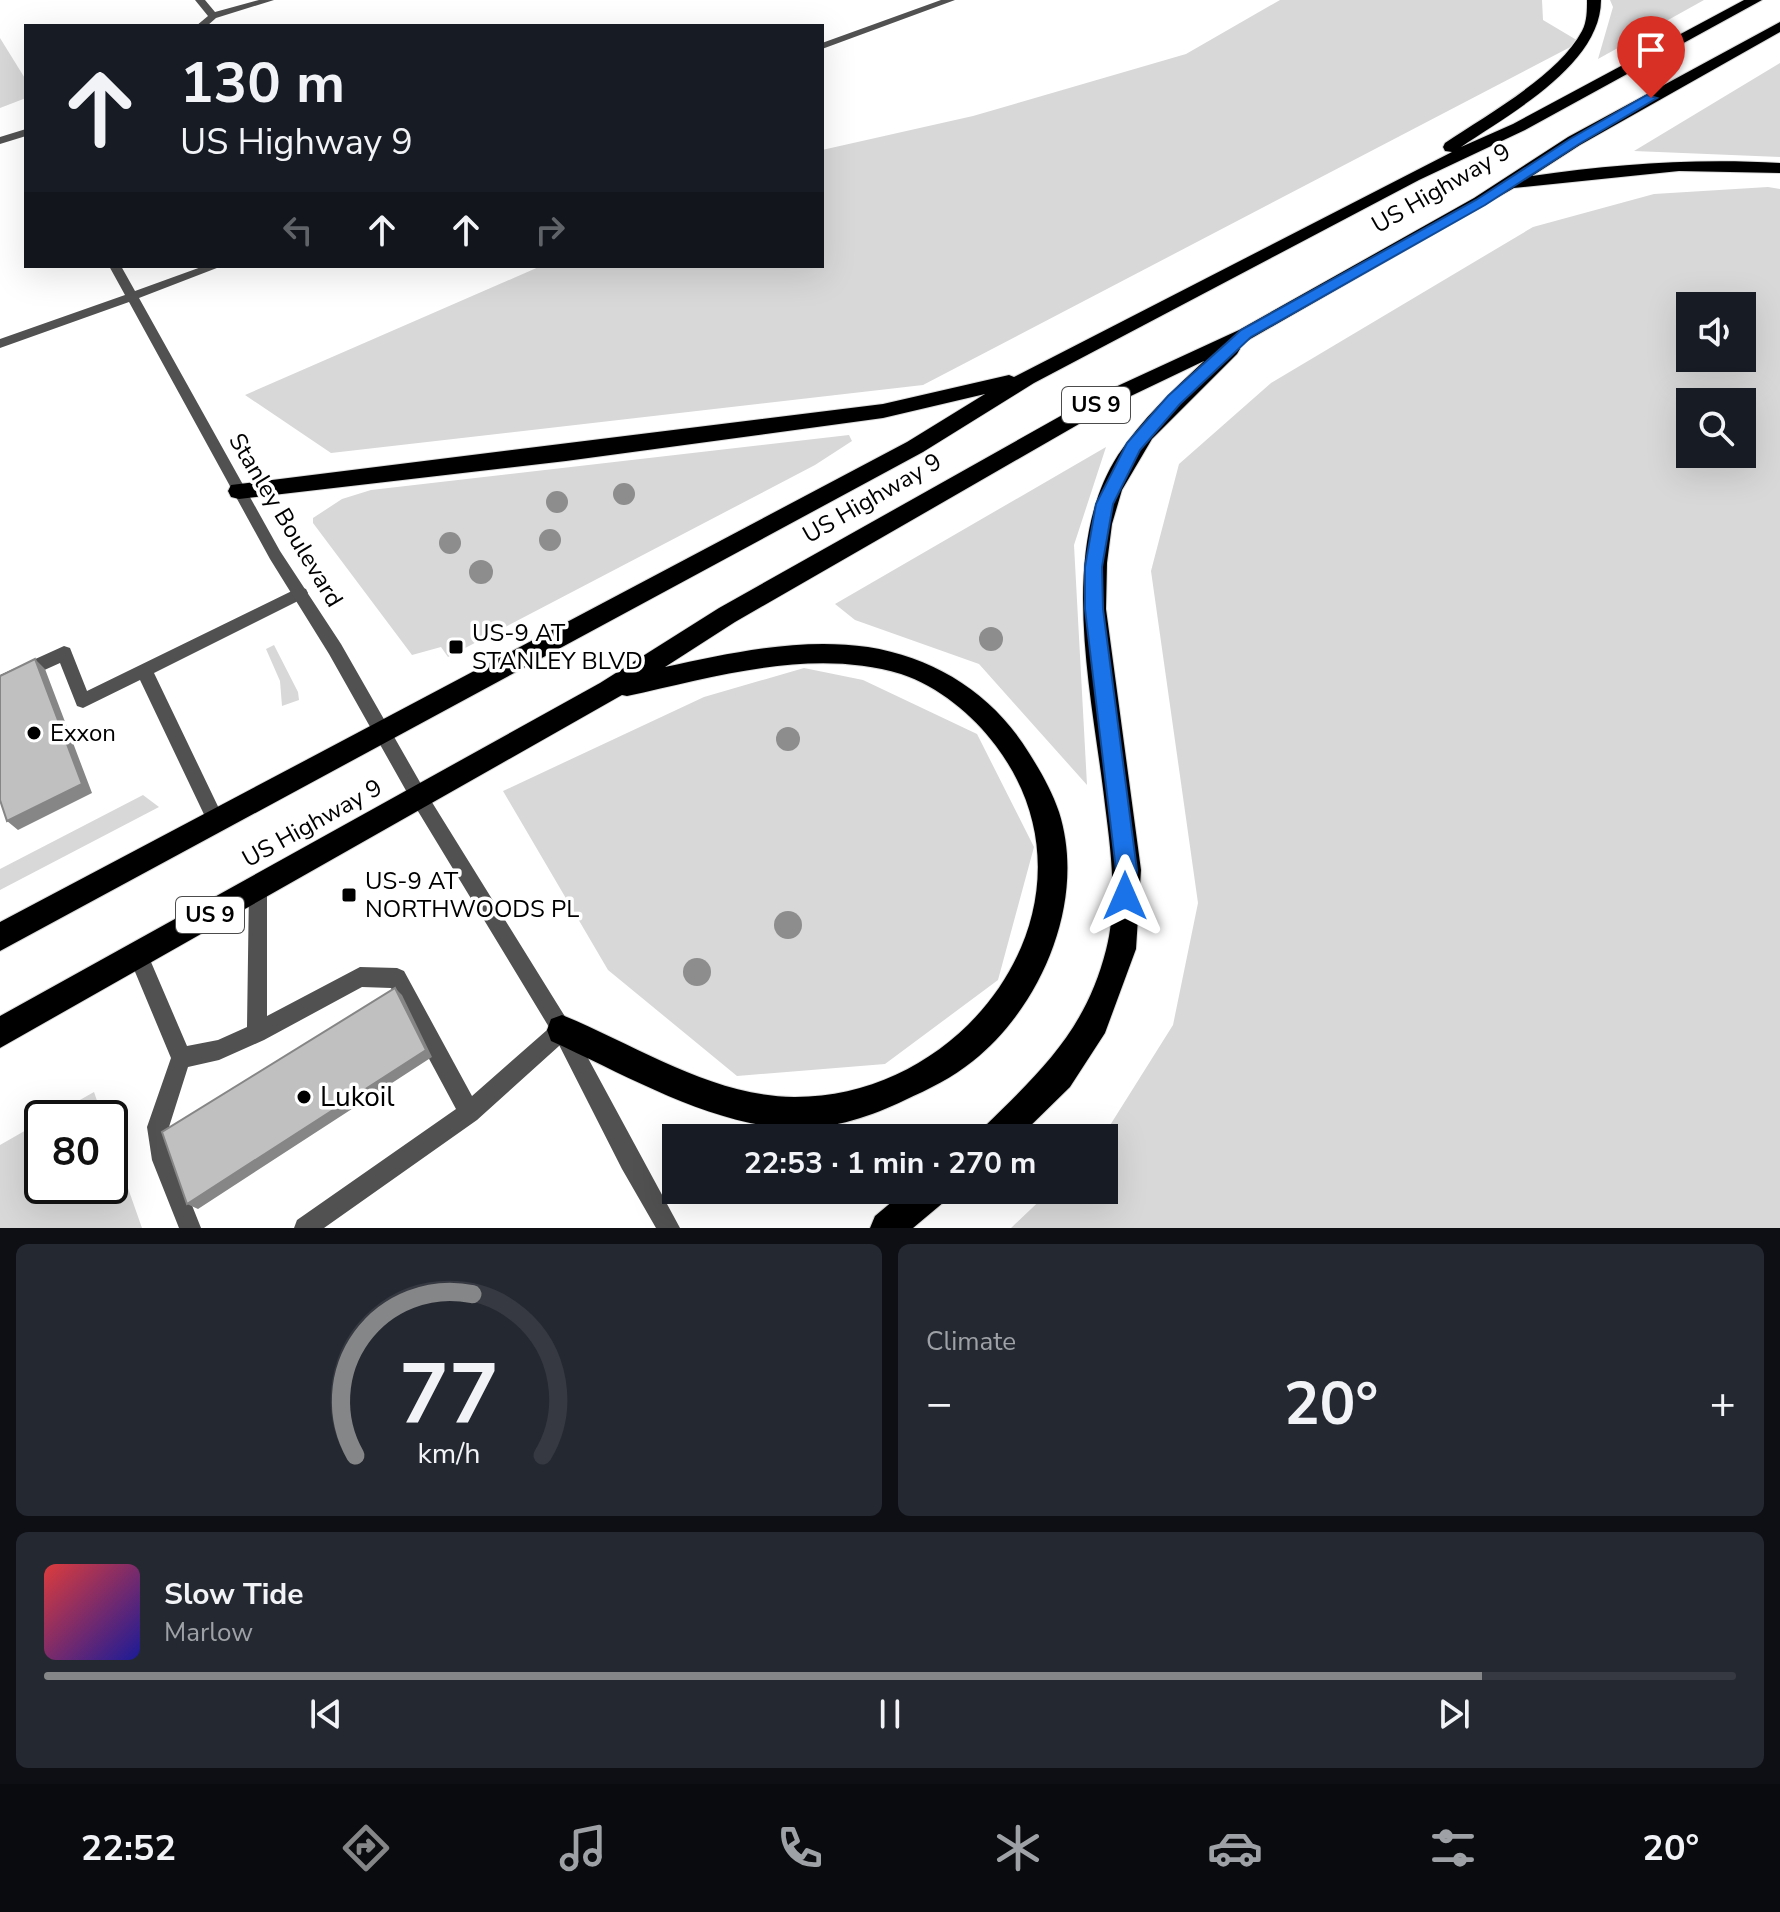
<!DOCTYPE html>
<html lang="en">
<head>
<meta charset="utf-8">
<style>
  :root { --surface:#171b24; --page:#242831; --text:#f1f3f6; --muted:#9ea1a6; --line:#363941; --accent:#858687 }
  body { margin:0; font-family:"Nunito Sans",sans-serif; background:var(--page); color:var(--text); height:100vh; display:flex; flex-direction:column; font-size:30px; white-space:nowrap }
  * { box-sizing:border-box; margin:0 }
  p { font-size:26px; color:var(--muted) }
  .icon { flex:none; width:44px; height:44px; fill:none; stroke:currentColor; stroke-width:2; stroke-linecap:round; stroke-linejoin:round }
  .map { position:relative; height:1228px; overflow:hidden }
  .panel { display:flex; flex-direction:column; gap:16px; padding:16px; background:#0d0f14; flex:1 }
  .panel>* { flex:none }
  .banner { position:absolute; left:24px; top:24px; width:800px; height:244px; border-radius:0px; box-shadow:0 8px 32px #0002; background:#171b24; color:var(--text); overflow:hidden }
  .tools { position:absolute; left:1676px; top:292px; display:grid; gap:16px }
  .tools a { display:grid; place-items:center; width:80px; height:80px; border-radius:0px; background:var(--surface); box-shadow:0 8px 32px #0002; font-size:40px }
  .speed { position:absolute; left:24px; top:1100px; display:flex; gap:16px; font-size:40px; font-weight:700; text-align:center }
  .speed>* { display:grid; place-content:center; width:104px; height:104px; border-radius:50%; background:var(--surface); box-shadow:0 8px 32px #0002; line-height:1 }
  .speed .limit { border:4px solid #111; border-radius:12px; background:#fff; color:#111 }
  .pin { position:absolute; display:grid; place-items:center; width:68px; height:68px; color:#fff; margin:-82px -34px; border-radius:50% 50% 50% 0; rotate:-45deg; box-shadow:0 0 8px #0007 }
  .pin .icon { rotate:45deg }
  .me { position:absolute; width:88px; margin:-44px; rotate:0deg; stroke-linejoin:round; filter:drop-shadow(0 0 6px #0008) }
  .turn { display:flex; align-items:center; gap:28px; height:168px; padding:0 24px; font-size:36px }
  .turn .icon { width:104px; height:104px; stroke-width:2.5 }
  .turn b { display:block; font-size:56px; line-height:68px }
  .lanes { display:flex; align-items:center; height:76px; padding:0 24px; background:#0003; justify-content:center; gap:40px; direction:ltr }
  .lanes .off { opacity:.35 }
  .big { font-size:60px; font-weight:700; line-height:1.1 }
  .panel .card { flex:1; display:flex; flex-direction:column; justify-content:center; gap:12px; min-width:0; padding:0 28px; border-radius:12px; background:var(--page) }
  .panel .dial { align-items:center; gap:0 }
  .dial svg { height:208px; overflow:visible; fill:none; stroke:var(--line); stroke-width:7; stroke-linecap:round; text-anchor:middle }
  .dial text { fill:var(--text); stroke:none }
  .song { display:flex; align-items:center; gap:24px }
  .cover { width:96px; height:96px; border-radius:12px; background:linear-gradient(135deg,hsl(0 70% 55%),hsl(240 70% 35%)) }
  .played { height:8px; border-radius:4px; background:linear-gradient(90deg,var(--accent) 85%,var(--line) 85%) }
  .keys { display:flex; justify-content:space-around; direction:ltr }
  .heat { display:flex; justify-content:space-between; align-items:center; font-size:44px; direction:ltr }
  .panel .tiles { flex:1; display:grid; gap:16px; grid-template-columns:1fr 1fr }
  .card:last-child { grid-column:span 2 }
  .trip { position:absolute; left:662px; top:1124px; width:456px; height:80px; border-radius:0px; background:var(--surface); box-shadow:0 8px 32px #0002; font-weight:700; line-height:80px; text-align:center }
  .tab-bar { display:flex; height:128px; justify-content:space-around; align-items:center; background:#090b0e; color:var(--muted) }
  .tab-bar .icon { width:56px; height:56px }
  .tab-bar .on { color:var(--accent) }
  .tab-bar b { font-size:36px; color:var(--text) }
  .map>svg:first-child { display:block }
  .green { fill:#d8d8d8; fill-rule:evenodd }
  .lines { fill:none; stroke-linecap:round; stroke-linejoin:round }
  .highway-casing { stroke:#dbdbdb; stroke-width:2 }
  .lane { fill:#515151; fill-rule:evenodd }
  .street { fill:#515151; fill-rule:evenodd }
  .highway { fill:#000; fill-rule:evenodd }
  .tree { fill:#8d8d8d }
  .shaded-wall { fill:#868686 }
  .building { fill:#c0c0c0; stroke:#868686; stroke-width:2 }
  .route { fill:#1a73e8; stroke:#114b97; stroke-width:2 }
  .poi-dot { fill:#000; stroke:#fff; stroke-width:3 }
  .labels { text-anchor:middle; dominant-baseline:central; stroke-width:7; stroke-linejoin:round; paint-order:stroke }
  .shield { fill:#fff; stroke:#4c4c4c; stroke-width:2 }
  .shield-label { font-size:22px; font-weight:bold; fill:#000 }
  .street-label { font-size:24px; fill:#000; stroke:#fff }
  .poi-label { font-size:24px; fill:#000; stroke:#fff; text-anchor:start }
  .near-poi-label { font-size:28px; fill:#000; stroke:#fff; text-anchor:start }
</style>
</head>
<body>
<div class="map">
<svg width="1780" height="1228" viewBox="0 0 1780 1228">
  <rect width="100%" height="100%" fill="#fff"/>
  <!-- green -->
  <path class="green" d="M1280 0H1542L1543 20 1580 42 923 385 331 453 245 395 541 266H822V150L973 116 1186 54Z
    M1610 0H1704L1598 59 1613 7Z
    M0 38 26 80V98L0 108Z
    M1780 63V157L1634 151Z
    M1768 187 1780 189V1228H1011L1051 1190H1104L1102 1138 1173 1025 1198 903 1151 571 1179 464 1271 383 1533 227 1654 194ZM1690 306H1742V358H1690ZM1690 402H1742V454H1690Z
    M849 435 852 441 815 465 448 657 441 647 412 655 313 523V518L342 499 371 490Z
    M1106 447 1074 545 1087 785 979 664 855 620 835 604Z
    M274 645 298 692 299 700 282 706 280 681 266 649Z
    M804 668 863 680 977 734 1034 847 998 980 885 1064 737 1076 608 970 503 791 704 697Z
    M143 795 159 807 0 890V869Z
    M94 1092 103 1118H48Z
    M42 1121V1186H110V1137L142 1228H0V1145Z"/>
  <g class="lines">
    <defs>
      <path id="highway" d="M1587 0H1601C1601 65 1509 114 1461 147L1513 124 1744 0H1762L1525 130 1419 180 1034 383 923 452 0 951V922L907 442 985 394 883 418 566 461 239 499 231 497 228 491 231 485 883 404 1009 375 1014 377 1452 152 1445 151 1443 147 1445 143C1486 115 1558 76 1582 31 1587 22 1587 10 1587 0Z
        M1780 22V32L1580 145 1532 176C1615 164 1696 158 1780 163V173L1679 171 1514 188 1238 346 1240 349 1237 354 1152 439 1122 490 1112 524 1107 563 1106 609 1141 870 1136 949 1105 1033 1070 1087 1018 1138H979L984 1127C1040 1072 1086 1030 1106 950 1118 904 1111 852 1105 805 1093 698 1056 551 1118 455 1142 419 1173 390 1204 361L1112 405 735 622 665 667C730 653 800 637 868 647 936 658 993 694 1029 753 1041 772 1052 791 1059 812 1087 900 1042 1006 973 1061 952 1078 929 1089 905 1100 868 1118 824 1132 782 1128 701 1120 624 1074 551 1041L547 1030 551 1019 562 1015C636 1045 711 1096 794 1097 971 1098 1111 899 996 746 973 715 938 686 901 674 812 647 714 677 627 696L622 695 0 1048V1016L600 683 719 608 1098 395 1239 330 1474 198 1568 137Z
        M906 1190H949L944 1202 913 1228H870L875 1216Z"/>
    </defs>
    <!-- highway casing -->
    <use href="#highway" class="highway-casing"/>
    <!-- lane -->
    <path class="lane" d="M300 587 306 589 308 593 306 597 154 673 225 821 222 827 216 829 210 827 140 680 83 708 77 706 60 663 0 690V675L64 646 70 648 87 691Z
      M258 879 265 882 267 888V1016L360 967 397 968 404 971 472 1096 555 1023 562 1020 569 1023 572 1030 569 1037 477 1120 324 1228H294L297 1220 456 1109 391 988 362 987 264 1040 219 1060 188 1067 169 1127 174 1160 201 1228H179L152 1160 147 1127 171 1058 128 955 131 948 138 946 145 948 187 1046 218 1040 247 1027 249 888 251 882Z"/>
    <!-- street -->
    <path class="street" d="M195 0H205L215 12 259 0H274L216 18 207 26H196L208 16Z
      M941 0H955L822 49V43Z
      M26 129V136L0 144V137Z
      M109 266H121L135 291 204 266H222L139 298 280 551 341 644 425 791 569 1023 680 1228H656L622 1169 555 1037 413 803 329 654 270 559 129 302 0 348V339L125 295Z"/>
    <!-- highway -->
    <use href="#highway" class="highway"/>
  </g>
  <!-- trees -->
  <g class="tree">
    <circle cx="624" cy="494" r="11"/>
    <circle cx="557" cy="502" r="11"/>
    <circle cx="550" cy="540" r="11"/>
    <circle cx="450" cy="543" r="11"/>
    <circle cx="481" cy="572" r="12"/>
    <circle cx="991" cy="639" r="12"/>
    <circle cx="788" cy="739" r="12"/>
    <circle cx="788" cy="925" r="14"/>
    <circle cx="697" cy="972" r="14"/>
  </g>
  <!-- shaded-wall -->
  <path class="shaded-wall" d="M35 659 45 669 92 793 18 830 7 821Z
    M395 988 402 995 432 1057 198 1209 187 1204Z"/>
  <!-- building -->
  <path class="building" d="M35 659 82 784 7 821 0 800V676Z
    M395 988 426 1050 187 1204 162 1132Z"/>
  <!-- route -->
  <path class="route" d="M1647 95 1657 98 1579 144 1485 205 1251 337 1180 404 1140 450 1113 504 1102 567 1103 609 1137 870 1133 903 1125 906 1117 903 1114 896 1116 870 1085 609V567L1096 504 1127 443 1168 396 1241 330 1476 200 1570 139Z"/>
  <!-- markers -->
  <g class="poi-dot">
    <rect x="448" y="639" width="16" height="16" rx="4"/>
    <circle cx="34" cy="733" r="8"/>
    <rect x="341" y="887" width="16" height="16" rx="4"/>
    <circle cx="304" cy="1097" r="8"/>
  </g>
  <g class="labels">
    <!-- shield labels -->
    <g class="shield">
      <rect x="1062" y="387" width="68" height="36" rx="6"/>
      <rect x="176" y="897" width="68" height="36" rx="6"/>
    </g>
    <g class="shield-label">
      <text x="1096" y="405">US 9</text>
      <text x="210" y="915">US 9</text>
    </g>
    <!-- street labels -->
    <g class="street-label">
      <text transform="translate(1441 188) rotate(-30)">US Highway 9</text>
      <text transform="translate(872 498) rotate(-30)">US Highway 9</text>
      <text transform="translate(286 520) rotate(59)">Stanley Boulevard</text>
      <text transform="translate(312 823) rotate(-29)">US Highway 9</text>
    </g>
    <!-- poi labels -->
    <g class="poi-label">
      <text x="472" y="633">US-9 AT<tspan x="472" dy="28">STANLEY BLVD</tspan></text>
      <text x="50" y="733">Exxon</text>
      <text x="365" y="881">US-9 AT<tspan x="365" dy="28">NORTHWOODS PL</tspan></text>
    </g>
    <!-- near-poi labels -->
    <g class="near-poi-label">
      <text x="320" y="1097">Lukoil</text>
    </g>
  </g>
</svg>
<div class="tools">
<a><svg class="icon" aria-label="sound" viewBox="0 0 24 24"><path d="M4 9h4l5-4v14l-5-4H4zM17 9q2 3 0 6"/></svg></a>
<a><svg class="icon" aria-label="search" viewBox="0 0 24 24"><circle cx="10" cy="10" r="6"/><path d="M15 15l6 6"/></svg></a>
</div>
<div class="speed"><div class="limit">80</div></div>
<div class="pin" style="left:1651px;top:98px;background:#d93025"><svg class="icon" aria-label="arrive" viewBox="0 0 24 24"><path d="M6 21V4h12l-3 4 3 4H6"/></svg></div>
<svg class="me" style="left:1125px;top:896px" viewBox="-20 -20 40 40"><path d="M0-17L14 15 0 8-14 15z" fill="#1a73e8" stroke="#fff" stroke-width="4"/></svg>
<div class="trip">22:53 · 1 min · 270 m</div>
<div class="banner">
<div class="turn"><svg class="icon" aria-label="ahead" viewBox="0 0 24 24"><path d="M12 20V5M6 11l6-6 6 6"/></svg><div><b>130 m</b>US Highway 9</div></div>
<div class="lanes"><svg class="icon off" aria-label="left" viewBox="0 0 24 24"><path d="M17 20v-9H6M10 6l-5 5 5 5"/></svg><svg class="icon" aria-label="ahead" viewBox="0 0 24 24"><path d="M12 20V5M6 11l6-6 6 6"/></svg><svg class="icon" aria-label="ahead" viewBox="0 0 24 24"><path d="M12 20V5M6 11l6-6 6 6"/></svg><svg class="icon off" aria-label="right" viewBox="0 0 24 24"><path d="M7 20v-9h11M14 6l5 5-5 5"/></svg></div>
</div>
</div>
<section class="panel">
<div class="tiles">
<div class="card dial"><svg viewBox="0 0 100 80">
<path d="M14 69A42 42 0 1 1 86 69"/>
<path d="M14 69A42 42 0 0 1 59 7" stroke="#858687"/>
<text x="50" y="56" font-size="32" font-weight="700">77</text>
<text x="50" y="72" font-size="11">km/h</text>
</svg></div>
<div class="card"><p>Climate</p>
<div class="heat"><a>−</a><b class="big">20°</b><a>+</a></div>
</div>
<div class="card">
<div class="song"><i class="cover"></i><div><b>Slow Tide</b><p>Marlow</p></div></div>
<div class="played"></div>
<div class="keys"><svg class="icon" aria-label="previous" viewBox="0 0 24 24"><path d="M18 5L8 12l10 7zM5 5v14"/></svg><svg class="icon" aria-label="pause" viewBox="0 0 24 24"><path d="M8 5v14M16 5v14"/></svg><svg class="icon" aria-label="next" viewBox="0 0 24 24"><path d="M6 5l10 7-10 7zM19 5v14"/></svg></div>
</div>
</div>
</section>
<nav class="tab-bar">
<b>22:52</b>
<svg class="icon on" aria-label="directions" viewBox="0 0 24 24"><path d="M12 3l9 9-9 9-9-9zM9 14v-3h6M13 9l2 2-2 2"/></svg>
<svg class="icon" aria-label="music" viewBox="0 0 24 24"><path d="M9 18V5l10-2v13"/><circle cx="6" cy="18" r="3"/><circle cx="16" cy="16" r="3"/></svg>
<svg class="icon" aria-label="phone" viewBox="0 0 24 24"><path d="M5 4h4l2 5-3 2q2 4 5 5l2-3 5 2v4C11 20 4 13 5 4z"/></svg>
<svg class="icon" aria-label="climate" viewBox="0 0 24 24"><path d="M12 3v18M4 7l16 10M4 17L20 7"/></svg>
<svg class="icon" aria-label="car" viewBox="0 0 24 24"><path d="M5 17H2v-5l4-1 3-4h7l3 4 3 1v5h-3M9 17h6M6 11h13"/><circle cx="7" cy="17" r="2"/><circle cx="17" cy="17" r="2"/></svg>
<svg class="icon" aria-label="filters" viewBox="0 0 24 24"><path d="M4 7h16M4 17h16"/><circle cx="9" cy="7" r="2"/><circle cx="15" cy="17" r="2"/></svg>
<b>20°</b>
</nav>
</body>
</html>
